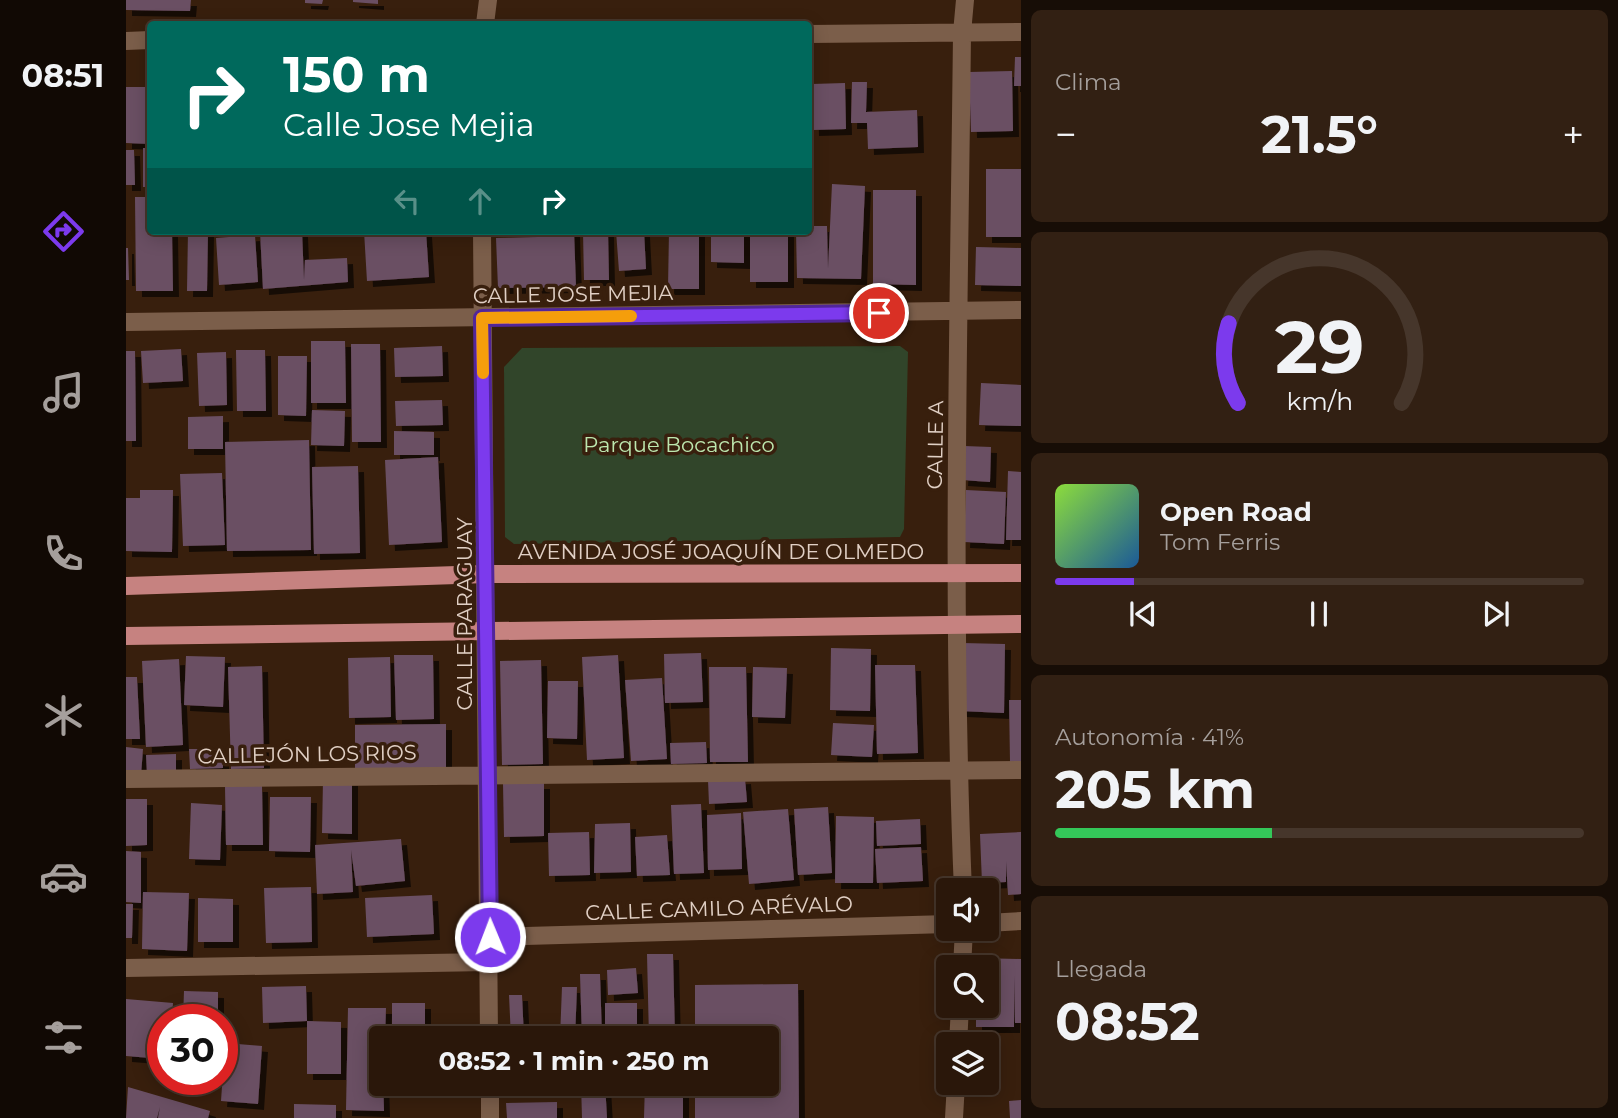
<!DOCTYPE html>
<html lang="es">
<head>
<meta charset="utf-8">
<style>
  :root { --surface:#2a170a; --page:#322013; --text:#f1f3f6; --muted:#a59f9c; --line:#46362b; --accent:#7c3aed }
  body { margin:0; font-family:Montserrat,sans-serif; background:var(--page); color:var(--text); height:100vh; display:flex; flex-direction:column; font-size:26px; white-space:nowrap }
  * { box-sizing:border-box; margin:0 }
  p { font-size:23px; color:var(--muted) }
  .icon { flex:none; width:38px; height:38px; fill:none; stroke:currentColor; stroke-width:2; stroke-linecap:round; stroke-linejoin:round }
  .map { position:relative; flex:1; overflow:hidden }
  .drawer { display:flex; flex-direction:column; gap:10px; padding:10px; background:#170d06; width:597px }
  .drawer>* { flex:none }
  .hud { position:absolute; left:21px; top:21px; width:665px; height:214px; border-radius:7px; box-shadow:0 4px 18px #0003,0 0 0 2px var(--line); background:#00695c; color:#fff; overflow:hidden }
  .fabs { position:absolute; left:810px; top:878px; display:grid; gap:14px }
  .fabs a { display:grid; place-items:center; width:63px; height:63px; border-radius:7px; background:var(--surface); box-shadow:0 4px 18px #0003,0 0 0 2px var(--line); font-size:35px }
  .speed { position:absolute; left:21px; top:1004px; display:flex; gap:14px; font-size:35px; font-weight:700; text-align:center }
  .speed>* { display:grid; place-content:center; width:91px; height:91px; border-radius:50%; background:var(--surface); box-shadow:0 4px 18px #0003,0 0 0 2px var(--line); line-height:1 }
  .speed .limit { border:10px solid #d22; background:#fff; color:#111 }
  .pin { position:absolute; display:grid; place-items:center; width:60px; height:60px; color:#fff; margin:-30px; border:4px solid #fff; border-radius:50%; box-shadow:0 2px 7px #0007 }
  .me { position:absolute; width:77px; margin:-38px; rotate:359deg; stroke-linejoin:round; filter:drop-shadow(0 0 5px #0008) }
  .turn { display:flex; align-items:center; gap:24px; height:147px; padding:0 21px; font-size:32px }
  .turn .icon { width:91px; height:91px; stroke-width:2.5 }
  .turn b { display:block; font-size:49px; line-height:60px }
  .lanes { display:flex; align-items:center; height:66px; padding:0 21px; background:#0003; justify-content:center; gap:35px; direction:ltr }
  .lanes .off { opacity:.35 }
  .big { font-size:52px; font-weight:700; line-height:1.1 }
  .drawer .widget { flex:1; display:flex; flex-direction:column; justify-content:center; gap:10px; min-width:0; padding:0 24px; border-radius:10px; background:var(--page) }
  .drawer .dial { align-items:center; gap:0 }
  .dial svg { height:182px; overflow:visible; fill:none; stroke:var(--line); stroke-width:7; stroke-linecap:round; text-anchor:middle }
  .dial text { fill:var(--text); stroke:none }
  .song { display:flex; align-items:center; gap:21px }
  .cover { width:84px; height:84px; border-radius:10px; background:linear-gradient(135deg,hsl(90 70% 55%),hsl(210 70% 35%)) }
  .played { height:7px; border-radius:4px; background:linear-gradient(90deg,var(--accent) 15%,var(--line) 15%) }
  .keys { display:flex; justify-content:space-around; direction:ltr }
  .heat { display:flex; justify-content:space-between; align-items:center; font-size:38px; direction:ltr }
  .charge { height:10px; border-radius:5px; background:linear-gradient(90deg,#34c759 41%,var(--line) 0) }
  .trip { position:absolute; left:243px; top:1026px; width:410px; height:70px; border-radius:7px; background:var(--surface); box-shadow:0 4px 18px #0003,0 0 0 2px var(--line); font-weight:700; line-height:70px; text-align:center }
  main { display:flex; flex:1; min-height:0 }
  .dock { display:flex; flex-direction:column; width:126px; justify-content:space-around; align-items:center; background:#110904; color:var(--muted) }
  .dock .icon { width:49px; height:49px }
  .dock .on { color:var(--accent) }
  .dock b { font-size:32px; color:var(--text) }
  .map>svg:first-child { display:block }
  .green { fill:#31452a }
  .building { fill:#6a4f64; filter:url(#shadow) }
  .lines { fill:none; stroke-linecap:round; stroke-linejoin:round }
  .minor { stroke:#7b5e4a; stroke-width:18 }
  .major { stroke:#c68280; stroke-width:18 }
  .route-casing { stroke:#51269a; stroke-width:18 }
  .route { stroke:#7c3aed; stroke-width:12 }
  .slow { stroke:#f59e0b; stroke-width:12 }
  .labels { text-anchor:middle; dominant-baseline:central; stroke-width:7; stroke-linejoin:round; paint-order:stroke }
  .street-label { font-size:21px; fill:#e1d0c5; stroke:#381f0d }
  .park-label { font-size:21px; fill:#bde7af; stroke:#381f0d }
</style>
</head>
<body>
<main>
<nav class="dock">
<b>08:51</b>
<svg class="icon on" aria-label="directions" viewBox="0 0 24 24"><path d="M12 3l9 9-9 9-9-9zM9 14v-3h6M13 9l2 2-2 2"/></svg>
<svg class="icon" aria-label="music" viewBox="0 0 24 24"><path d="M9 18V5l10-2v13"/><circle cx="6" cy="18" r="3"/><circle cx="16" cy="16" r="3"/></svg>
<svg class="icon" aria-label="phone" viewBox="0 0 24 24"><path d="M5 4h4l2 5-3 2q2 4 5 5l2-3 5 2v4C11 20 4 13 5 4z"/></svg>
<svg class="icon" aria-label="climate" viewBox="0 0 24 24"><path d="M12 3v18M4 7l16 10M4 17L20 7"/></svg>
<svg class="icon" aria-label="car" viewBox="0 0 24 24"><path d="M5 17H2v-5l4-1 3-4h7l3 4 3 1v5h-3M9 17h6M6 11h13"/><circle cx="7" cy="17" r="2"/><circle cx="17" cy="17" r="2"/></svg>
<svg class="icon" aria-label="filters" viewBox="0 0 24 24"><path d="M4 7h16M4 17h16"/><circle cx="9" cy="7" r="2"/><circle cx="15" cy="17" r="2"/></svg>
</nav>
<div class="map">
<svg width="896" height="1118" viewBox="0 0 896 1118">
  <defs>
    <filter id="shadow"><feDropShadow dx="6" dy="6" stdDeviation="0" flood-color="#0009"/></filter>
  </defs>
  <rect width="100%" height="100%" fill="#381f0d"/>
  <!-- green -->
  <path class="green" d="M774 346 782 352 778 529 774 537 388 544 379 537 378 367 396 348Z"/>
  <!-- building -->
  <path class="building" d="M0 0H65L64 11 0 10Z
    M179 0H197L196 4 179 3Z
    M227 0H252V4L227 2Z
    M889 57H896V86H888Z
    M886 71 887 131 845 132 843 72Z
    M726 82H741L740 112 791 110 792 147 742 149 741 123H725Z
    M719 83 720 129 687 130 686 84Z
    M0 87H24V144L0 143Z
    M17 148H24V187H17Z
    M0 150H8L9 185H0Z
    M860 169H896V237H860Z
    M706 184 739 186 735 279 671 278 670 231H682V226H701L702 269Z
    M747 190H790V285L747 284Z
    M9 197H24V231H46L47 291H10Z
    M62 231H82L81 291H61Z
    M134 231H176L178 280 179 260 221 258 222 282 137 289Z
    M238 231H300L303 277 241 281Z
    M412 231H448L450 287 372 288 370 238 412 237Z
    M457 231H482L483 280H458Z
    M490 231H518L520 269 493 271Z
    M543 231H573V289H542Z
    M585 231H618V263L585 262Z
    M624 231H662V282H624Z
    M129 235 132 282 93 285 90 238Z
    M850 247 896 248V286L849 285Z
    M0 248H2L3 280H0Z
    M185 341H219L220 403H185Z
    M225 344H254L255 442H226Z
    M316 346 317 376 269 377 268 348Z
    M55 349 57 381 17 383 15 351Z
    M110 350H139L140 411H111Z
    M0 351H9L10 441H0Z
    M100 352 101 405 73 406 71 353Z
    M152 356H181L180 416 152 415Z
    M855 383 896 385V426L853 425Z
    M316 400 317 425 270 426 269 401Z
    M186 410 219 411 218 446 185 445Z
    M97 416V449H62V417Z
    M268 431 308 432V455H268Z
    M183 440 185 550 101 551 99 442Z
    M838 446 865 447 864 482 836 480Z
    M312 457 316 542 263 545 259 460Z
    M232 466 234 553 188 554 186 467Z
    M882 471 896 472V540H880Z
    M96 473 99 545 57 546 54 474Z
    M14 490H47L46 552 0 551V498H14Z
    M840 490 880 492 878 544 838 542Z
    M836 643 879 644 878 713 834 711Z
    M705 648 745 649 744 711 704 710Z
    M575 653 577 702 539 703 538 654Z
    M268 655H307L308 719 270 720Z
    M492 655 498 758 461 760 456 657Z
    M60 656 99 657 97 707 58 705Z
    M264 657 265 717 223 718 222 658Z
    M53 659 57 745 20 747 16 661Z
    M415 660 417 764 376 765 374 661Z
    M749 665H789L792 753 751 754Z
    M136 666 138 768 105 769 102 667Z
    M583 667H620L622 762H584Z
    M627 667 661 668 659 718 626 717Z
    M0 677H11L14 739H0Z
    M536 678 541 759 505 761 499 680Z
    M422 681H452L451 739 421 738Z
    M883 700H896V761L884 762Z
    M707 723 748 725 746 757 705 755Z
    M320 724V768L229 769V725Z
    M580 742 581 763 545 764 544 743Z
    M0 747 17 749 15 775 0 774Z
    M63 749H97V768L64 769Z
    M50 754V772L21 773 20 755Z
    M619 778 621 802 583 804 582 780Z
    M197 780H226V834L196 833Z
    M377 783H418V836L378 837Z
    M99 786H136L137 845H100Z
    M144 797H185L184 852 143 851Z
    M0 799H21V845L0 846Z
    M65 803 96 805 94 860 63 859Z
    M575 804 578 873 548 874 545 805Z
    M702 807 706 873 672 875 668 809Z
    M662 809 668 880 623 884 617 812Z
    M615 813 616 869 582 870 581 815Z
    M710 816 748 817 747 883H709Z
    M794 819 795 844 751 846 750 821Z
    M504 823 505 872 468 873 469 824Z
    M463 832 464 875 423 876 422 833Z
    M896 832V894L882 895 880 861V882L856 883 854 834Z
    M541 835 544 875 511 876 509 837Z
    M275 839 279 881 230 886 225 850 227 892 191 894 189 845Z
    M795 847 797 881 751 883 749 849Z
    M0 851 15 852V903L0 902Z
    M185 887 186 942 140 943 138 888Z
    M17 892 63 893 61 951 16 949Z
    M306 895 308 934 241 937 239 898Z
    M72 898 107 899V942H72Z
    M0 904H7L6 938H0Z
    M521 954H547L549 1038H523Z
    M850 958 896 959V1023H889L888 975V1027H850V1006H861V968H850Z
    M510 968 512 993 482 995 481 970Z
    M454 974H474L476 1038H456Z
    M672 984 673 1118H569V1083H640V1038H569V985Z
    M180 986 181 1021 137 1023 136 987Z
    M436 987H451L449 1038H434Z
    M58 991 92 992V1020H57Z
    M383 995H396L398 1038H385Z
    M0 999 47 1003 46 1020H37V1059L0 1056Z
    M266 1003H299V1038H266Z
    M479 1003H511V1038H479Z
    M222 1008H260L259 1038H256L258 1111 220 1110Z
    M181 1021 215 1022V1074H181Z
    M99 1043 136 1046 132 1104 95 1101Z
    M455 1083H479L481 1118H456Z
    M519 1083H557V1118H518Z
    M2 1087 84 1111 82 1118H32L34 1107 31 1118H0Z
    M896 1100V1118H884L883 1101Z
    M431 1102V1118H381L380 1103Z
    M168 1104 210 1105V1118H168Z"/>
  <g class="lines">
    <!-- minor -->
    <path class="minor" d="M359 24 362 0
      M682 34 896 32
      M0 41 24 40
      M356 231 363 1038
      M0 322 896 310
      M0 779 896 770
      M837 891C825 605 833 319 836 33L839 0
      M861 923 896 921
      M364 937 822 924
      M0 968 362 962
      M836 968 838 929
      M832 1045 834 1006
      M364 1083V1118
      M828 1118 830 1083"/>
    <!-- major -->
    <path class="major" d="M0 586 361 574 896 573
      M0 636 896 624"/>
  </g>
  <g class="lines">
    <defs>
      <path id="route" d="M364 937 356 318 753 313"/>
    </defs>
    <!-- route casing -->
    <use href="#route" class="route-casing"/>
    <!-- route -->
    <use href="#route" class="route"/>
    <!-- slow -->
    <path class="slow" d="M357 373 356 318 505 316"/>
  </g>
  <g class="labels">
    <!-- street labels -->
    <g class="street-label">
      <text transform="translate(447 294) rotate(-1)">CALLE JOSE MEJIA</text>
      <text transform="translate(809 445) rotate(-89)">CALLE A</text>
      <text x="595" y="551">AVENIDA JOSÉ JOAQUÍN DE OLMEDO</text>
      <text transform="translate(338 614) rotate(-90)">CALLE PARAGUAY</text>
      <text transform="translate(181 754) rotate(-1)">CALLEJÓN LOS RIOS</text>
      <text transform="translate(593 908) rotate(-2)">CALLE CAMILO ARÉVALO</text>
    </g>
    <!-- park labels -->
    <g class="park-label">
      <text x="553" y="444">Parque Bocachico</text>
    </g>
  </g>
</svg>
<div class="fabs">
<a><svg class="icon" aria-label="sound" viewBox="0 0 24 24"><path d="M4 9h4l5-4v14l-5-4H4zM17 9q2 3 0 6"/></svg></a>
<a><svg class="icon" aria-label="search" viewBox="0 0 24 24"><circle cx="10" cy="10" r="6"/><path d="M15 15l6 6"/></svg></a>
<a><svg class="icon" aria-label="layers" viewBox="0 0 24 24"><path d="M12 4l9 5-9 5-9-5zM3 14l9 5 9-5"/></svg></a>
</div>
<div class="speed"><div class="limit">30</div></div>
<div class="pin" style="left:753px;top:313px;background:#d93025"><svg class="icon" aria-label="arrive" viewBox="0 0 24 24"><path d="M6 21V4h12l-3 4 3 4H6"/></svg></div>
<svg class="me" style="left:364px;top:937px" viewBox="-20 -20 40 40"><circle r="17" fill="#7c3aed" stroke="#fff" stroke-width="3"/><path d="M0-11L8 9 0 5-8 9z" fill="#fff"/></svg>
<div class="trip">08:52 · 1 min · 250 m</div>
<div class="hud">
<div class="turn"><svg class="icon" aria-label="right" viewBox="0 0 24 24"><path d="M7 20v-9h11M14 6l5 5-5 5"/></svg><div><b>150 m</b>Calle Jose Mejia</div></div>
<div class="lanes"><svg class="icon off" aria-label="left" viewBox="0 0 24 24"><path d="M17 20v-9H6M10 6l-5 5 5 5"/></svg><svg class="icon off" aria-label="ahead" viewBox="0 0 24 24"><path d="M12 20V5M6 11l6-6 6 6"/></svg><svg class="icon" aria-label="right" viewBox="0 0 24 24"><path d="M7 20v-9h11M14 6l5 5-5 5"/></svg></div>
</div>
</div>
<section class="drawer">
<div class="widget"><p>Clima</p>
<div class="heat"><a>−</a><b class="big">21.5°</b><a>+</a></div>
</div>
<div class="widget dial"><svg viewBox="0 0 100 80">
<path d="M14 69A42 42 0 1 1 86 69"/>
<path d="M14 69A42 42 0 0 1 10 34" stroke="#7c3aed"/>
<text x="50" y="56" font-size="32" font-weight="700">29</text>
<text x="50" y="72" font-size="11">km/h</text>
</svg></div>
<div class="widget">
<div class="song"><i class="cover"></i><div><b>Open Road</b><p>Tom Ferris</p></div></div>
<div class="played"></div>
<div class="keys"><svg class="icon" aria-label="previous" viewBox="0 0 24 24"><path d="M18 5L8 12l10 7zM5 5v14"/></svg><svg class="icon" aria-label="pause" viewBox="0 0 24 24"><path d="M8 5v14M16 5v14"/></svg><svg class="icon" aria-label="next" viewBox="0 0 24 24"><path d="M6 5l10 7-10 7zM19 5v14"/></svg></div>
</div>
<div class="widget"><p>Autonomía · 41%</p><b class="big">205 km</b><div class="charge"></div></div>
<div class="widget"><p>Llegada</p><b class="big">08:52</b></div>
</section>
</main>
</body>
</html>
